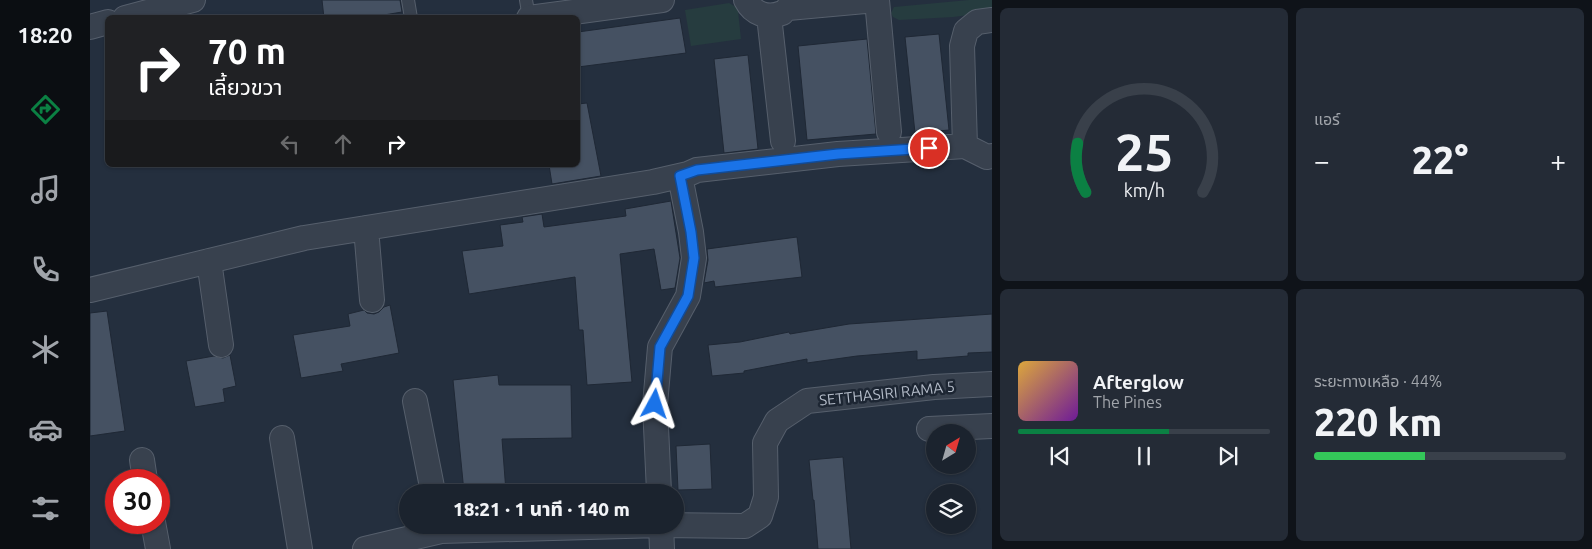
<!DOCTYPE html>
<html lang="th">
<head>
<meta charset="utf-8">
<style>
  :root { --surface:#1b232e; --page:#242b36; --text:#f1f3f6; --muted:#a0a4aa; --line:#39404a; --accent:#0b8043 }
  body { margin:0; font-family:Ubuntu,"Noto Sans Thai",sans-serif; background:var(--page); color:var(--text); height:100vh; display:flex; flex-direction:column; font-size:19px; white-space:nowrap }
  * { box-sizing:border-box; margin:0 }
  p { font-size:16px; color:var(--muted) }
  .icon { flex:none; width:28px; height:28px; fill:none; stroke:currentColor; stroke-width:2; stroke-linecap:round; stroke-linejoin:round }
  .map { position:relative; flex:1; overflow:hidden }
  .details { display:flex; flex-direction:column; gap:8px; padding:8px; background:#0f1319; width:600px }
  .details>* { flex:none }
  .banner { position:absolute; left:15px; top:15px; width:475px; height:152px; border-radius:8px; box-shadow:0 1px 4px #0004,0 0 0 1px var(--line); background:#202124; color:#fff; overflow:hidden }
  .needle { width:32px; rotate:37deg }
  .buttons { position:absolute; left:836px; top:424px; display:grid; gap:10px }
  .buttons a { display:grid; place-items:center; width:50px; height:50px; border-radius:50%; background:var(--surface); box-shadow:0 1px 4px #0004,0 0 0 1px var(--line); font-size:25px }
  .speed { position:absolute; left:15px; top:469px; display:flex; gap:10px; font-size:25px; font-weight:700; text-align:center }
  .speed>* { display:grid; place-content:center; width:65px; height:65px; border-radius:50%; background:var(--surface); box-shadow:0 1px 4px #0004,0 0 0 1px var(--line); line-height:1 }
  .speed .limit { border:8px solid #d22; background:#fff; color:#111 }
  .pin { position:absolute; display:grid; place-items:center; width:42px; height:42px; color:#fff; margin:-21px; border:2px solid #fff; border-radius:50%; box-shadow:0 1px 5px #0007 }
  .me { position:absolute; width:55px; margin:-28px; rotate:5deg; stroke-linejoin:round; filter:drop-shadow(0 0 4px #0008) }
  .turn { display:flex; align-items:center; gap:18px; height:105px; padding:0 20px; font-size:22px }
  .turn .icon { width:65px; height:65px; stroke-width:2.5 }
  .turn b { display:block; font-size:35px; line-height:42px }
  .lanes { display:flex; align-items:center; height:48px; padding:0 20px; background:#0003; justify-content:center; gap:25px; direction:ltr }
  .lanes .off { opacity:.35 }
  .big { font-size:38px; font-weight:800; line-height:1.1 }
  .details .card { flex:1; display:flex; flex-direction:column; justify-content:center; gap:8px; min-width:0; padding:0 18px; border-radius:8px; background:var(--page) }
  .details .dial { align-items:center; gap:0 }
  .dial svg { height:130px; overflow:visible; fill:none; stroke:var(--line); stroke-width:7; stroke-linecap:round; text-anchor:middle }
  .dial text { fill:var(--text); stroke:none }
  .song { display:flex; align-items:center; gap:15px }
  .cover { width:60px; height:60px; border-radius:8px; background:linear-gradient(135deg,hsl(40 70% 55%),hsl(280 70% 35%)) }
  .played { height:5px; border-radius:2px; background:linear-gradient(90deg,var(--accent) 60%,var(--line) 60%) }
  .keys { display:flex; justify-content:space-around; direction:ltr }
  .heat { display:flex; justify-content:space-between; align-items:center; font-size:28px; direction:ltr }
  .charge { height:8px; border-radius:4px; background:linear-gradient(90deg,#34c759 44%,var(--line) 0) }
  .details .tiles { flex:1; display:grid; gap:8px; grid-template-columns:repeat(2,1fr) }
  .trip { position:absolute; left:309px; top:484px; width:285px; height:50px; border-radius:25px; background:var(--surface); box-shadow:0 1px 4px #0004,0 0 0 1px var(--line); font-weight:800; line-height:50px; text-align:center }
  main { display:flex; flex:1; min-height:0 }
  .tabs { display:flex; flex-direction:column; width:90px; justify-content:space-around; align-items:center; background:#0b0e12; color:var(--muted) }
  .tabs .icon { width:35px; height:35px }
  .tabs .on { color:var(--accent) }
  .tabs b { font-size:22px; color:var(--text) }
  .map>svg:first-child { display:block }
  .green { fill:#263c3f }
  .building { fill:#455162; stroke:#1f2835 }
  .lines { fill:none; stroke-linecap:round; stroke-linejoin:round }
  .lane-casing { stroke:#565f6c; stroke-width:14 }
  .street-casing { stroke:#565f6c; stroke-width:26 }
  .lane { stroke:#38414e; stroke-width:12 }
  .street { stroke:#38414e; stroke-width:24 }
  .route-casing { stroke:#114b97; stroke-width:12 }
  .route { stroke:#1a73e8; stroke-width:9 }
  .labels { text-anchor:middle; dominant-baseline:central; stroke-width:5; stroke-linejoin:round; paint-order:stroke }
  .street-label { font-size:15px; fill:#b4bcc9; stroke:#1d2633 }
</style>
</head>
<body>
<main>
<nav class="tabs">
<b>18:20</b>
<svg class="icon on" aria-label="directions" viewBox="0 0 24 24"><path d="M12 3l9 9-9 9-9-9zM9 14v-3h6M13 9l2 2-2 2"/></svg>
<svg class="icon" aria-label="music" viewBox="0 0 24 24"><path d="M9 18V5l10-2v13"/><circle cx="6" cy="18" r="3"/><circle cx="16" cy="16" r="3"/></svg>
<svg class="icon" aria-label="phone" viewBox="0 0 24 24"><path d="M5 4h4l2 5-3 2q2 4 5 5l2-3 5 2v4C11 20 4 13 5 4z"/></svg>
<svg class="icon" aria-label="climate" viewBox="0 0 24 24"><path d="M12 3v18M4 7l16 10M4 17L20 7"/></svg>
<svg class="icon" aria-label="car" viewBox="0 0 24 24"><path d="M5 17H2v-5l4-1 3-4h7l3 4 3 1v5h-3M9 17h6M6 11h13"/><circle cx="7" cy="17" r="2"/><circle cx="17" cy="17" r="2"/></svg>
<svg class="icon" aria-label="filters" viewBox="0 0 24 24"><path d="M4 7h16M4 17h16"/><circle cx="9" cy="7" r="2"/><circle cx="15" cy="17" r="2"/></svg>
</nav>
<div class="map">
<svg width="902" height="549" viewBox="0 0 902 549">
  <rect width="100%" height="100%" fill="#242f3e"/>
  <!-- green -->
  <path class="green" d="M879 0H902V12L863 17 809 20 803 17 801 13 804 7Z
    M639 3 646 7 648 11 651 39 601 46 595 10Z"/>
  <!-- building -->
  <path class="building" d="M232 0H310L312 12 276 18H234Z
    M590 18 596 53 488 67V32Z
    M849 34 859 130 825 133 815 37Z
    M777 39 786 134 717 140 708 46Z
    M658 55 668 149 634 153 624 59Z
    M497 103 511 176 462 184 459 165H488V104Z
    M581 201 590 258 585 288 571 290 564 249 530 254 542 382 497 385 493 330H489L485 277 379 294 372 251 413 246 410 225 433 222 432 217 452 214 454 227 536 216 535 209Z
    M707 237 712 277 625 287 624 281 614 283 618 260 617 249Z
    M300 305 309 353 251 364 253 371 211 378 203 335 260 326 258 314 274 310 277 313 284 314 289 312 294 307Z
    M17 311 35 431 0 436V313Z
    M902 314V352L878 353V356L827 360V351L767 356 717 363V359L654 371V373L622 376 618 345 650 342 699 332 700 334 759 324Z
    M140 355 146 386 133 389 135 402 105 407 96 361 124 356 133 358Z
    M408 375 409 385H481L482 438 412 439 416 492H374L363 380Z
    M620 444 622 489 588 490 586 446Z
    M753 457 761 549H728L724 500H723L719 460Z"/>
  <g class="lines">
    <defs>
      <path id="lane" d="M318 0 321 18
        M436 0 439 18"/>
      <path id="street" d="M656 0C663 14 678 19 692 13
        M787 0 799 132
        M698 8 786 0
        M679 16 693 141
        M35 18 103 0
        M439 18 572 0
        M0 27 18 22
        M875 146 872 46 876 31 887 22 902 20
        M276 228 282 300
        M119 261 131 345
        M0 290 214 238 563 182 598 174 607 170 748 154 875 146 897 157 902 156
        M325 401 343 492
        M839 429 902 426
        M192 438 210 549
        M52 460 55 480
        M569 492 565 405 570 347 598 296 604 258 601 232 590 176
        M63 522 68 549
        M571 525 572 549
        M275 549 351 531 571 525 655 526 670 516 676 497 675 443 687 421 717 401 844 387 902 384"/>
    </defs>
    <!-- lane casing -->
    <use href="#lane" class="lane-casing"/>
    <!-- street casing -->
    <use href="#street" class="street-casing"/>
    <!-- lane -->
    <use href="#lane" class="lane"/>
    <!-- street -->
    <use href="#street" class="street"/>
  </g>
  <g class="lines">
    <defs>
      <path id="route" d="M565 404 570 347 598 296 604 258 601 232 590 176 607 170 748 154 839 148"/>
    </defs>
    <!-- route casing -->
    <use href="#route" class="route-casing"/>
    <!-- route -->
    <use href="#route" class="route"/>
  </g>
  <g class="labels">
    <!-- street labels -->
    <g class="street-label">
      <text transform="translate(797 393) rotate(-6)">SETTHASIRI RAMA 5</text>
    </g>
  </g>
</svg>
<div class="buttons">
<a><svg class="needle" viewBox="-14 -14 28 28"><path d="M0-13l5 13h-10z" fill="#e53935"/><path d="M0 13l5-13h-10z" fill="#a0a4aa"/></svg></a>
<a><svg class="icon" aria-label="layers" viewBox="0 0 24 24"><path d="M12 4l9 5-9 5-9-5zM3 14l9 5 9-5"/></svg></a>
</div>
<div class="speed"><div class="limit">30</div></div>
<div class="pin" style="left:839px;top:148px;background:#d93025"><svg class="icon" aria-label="arrive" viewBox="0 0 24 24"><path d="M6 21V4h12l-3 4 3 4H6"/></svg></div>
<svg class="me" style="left:565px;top:404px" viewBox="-20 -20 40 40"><path d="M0-17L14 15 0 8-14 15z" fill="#1a73e8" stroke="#fff" stroke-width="4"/></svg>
<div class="trip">18:21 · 1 นาที · 140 m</div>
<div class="banner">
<div class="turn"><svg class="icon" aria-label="right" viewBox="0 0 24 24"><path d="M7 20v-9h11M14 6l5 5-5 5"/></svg><div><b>70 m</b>เลี้ยวขวา</div></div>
<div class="lanes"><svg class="icon off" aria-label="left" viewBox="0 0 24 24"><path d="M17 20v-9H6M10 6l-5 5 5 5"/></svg><svg class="icon off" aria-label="ahead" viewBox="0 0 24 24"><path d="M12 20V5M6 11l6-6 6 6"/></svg><svg class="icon" aria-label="right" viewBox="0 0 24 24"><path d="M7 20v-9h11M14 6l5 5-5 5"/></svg></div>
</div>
</div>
<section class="details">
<div class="tiles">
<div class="card dial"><svg viewBox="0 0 100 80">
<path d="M14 69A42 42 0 1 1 86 69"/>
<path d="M14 69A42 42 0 0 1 9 39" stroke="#0b8043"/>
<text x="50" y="56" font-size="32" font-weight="700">25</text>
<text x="50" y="72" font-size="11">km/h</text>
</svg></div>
<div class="card"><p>แอร์</p>
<div class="heat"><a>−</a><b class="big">22°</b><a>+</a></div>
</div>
<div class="card">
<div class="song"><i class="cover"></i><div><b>Afterglow</b><p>The Pines</p></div></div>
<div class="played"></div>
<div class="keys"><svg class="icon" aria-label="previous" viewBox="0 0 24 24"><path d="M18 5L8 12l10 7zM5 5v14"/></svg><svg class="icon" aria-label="pause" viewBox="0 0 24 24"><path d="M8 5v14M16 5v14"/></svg><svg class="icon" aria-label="next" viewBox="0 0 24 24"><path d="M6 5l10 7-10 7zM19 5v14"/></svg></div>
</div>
<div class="card"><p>ระยะทางเหลือ · 44%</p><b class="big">220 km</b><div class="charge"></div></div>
</div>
</section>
</main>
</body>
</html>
